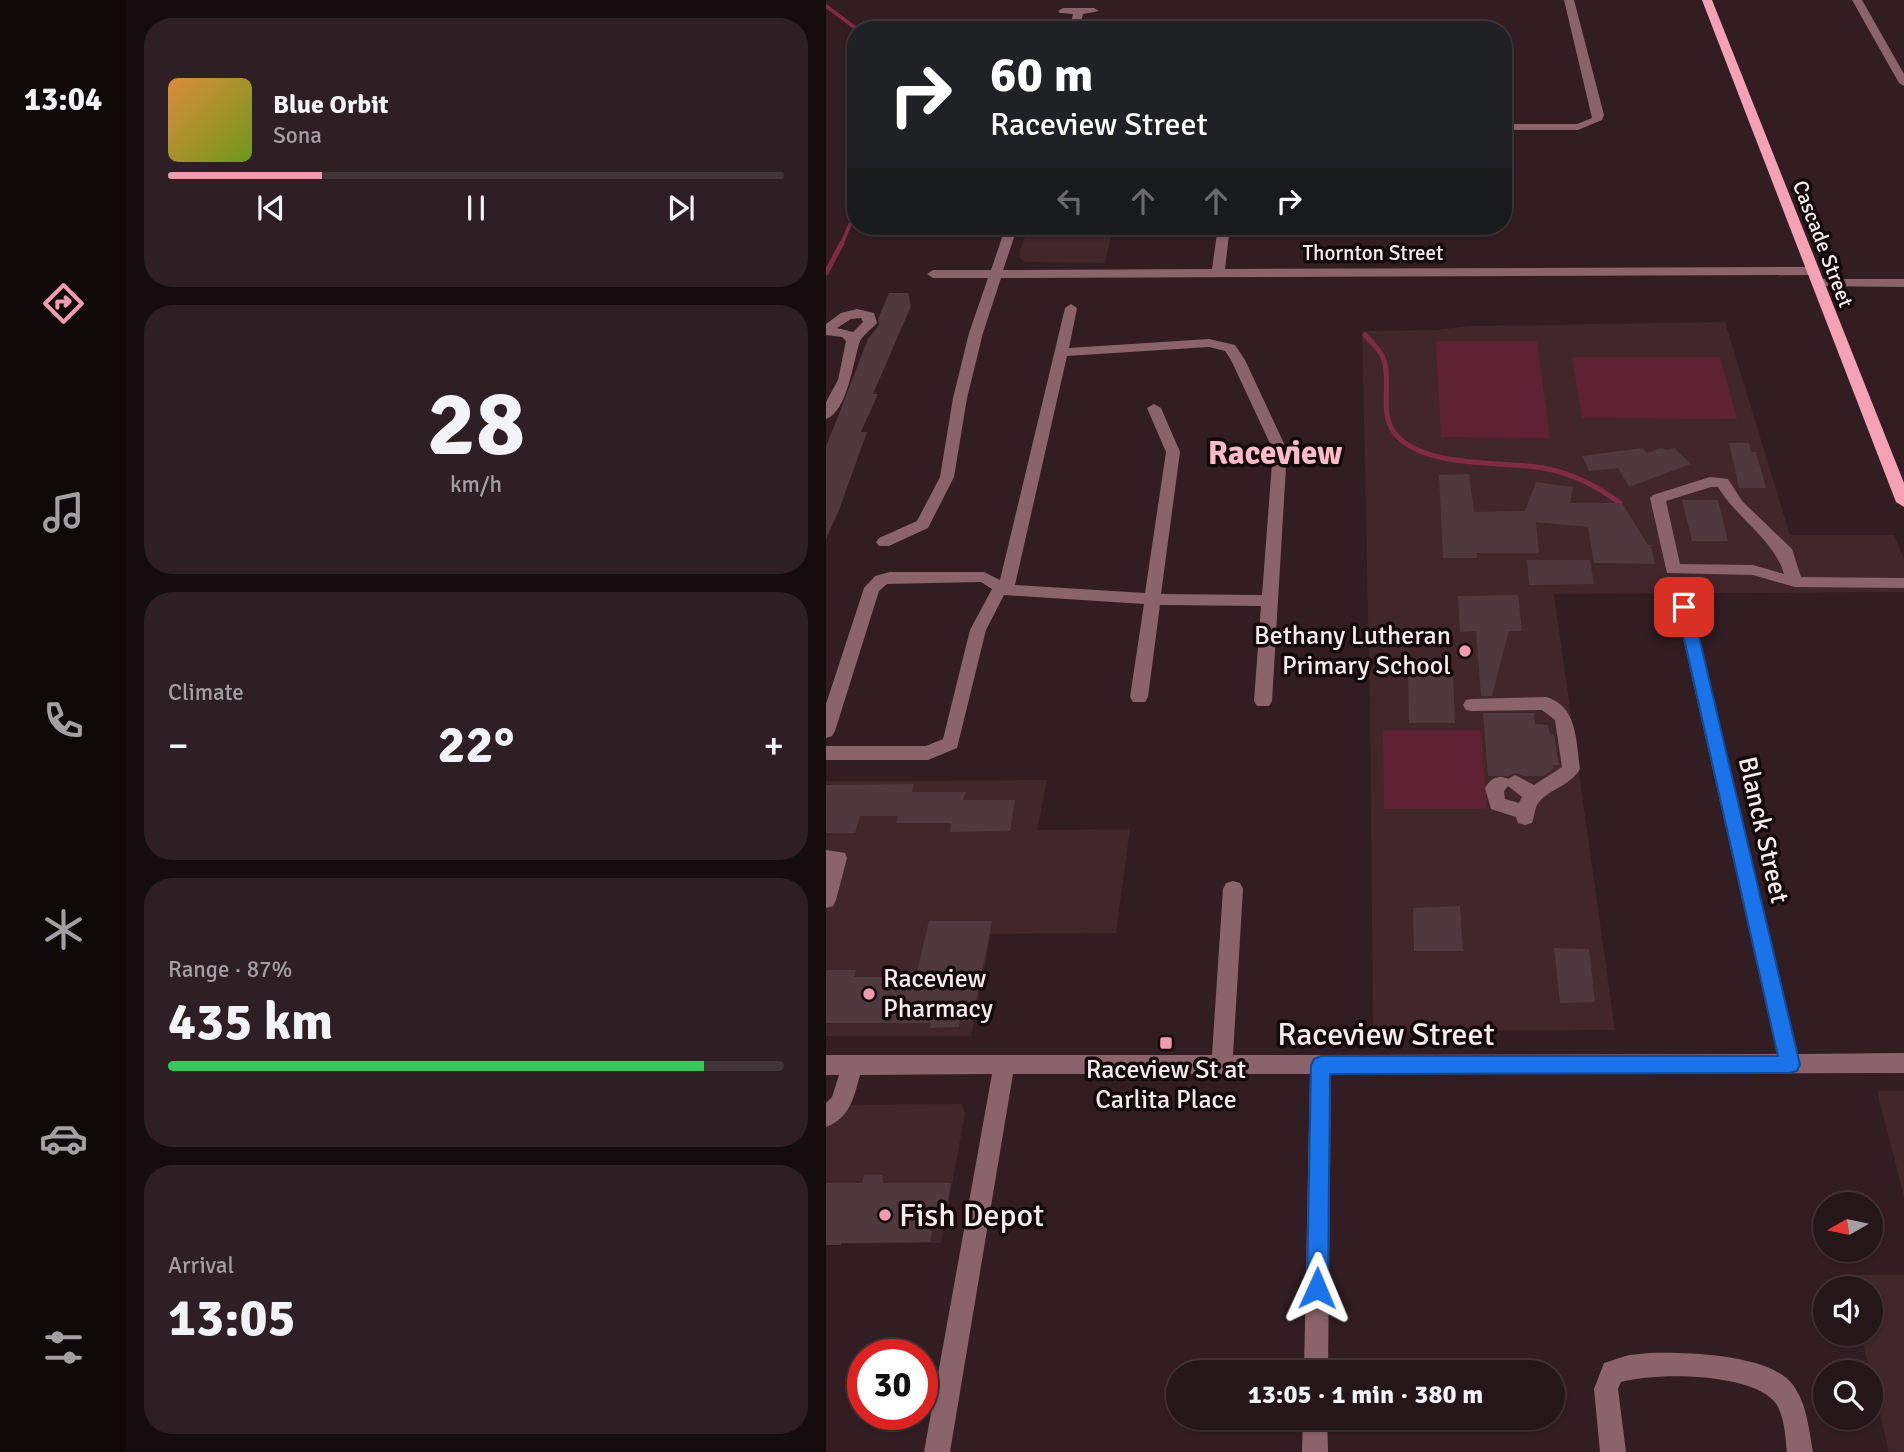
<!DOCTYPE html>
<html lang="en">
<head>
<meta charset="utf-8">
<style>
  :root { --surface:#25161a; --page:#2d1f23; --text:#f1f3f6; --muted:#a39fa2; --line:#423539; --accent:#f29aaf }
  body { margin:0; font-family:Signika,sans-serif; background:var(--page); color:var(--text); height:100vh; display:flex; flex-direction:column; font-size:26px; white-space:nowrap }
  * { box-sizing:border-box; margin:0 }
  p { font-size:23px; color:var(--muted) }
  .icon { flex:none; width:38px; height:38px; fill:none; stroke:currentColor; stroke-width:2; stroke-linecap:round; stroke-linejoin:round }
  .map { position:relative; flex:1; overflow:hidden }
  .drawer { display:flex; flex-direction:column; gap:18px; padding:18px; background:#140c0e; width:700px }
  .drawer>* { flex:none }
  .hud { position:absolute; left:21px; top:21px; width:665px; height:214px; border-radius:28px; box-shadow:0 2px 5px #0004,0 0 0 2px var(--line); background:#202124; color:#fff; overflow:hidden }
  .needle { width:46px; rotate:261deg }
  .fabs { position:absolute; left:987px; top:1192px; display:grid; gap:14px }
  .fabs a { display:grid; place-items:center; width:70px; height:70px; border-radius:50%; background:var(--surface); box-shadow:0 2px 5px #0004,0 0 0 2px var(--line); font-size:35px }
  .speed { position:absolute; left:21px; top:1339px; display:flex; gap:14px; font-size:35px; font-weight:700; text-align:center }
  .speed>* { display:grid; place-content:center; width:91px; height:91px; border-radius:50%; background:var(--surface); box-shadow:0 2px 5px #0004,0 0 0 2px var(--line); line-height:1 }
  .speed .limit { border:10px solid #d22; background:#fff; color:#111 }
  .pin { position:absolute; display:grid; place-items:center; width:60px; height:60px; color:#fff; margin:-30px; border-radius:14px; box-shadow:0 4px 10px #0006 }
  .me { position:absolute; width:77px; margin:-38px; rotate:1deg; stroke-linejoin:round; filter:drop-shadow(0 0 5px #0008) }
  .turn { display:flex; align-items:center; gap:24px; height:147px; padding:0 28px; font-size:32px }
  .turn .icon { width:91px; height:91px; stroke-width:2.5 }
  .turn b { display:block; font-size:49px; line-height:60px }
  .lanes { display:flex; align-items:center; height:66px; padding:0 28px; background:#0003; justify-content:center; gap:35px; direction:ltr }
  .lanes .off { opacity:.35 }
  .big { font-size:52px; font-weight:800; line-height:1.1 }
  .drawer .card { flex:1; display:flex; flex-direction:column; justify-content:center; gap:10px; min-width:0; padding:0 24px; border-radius:28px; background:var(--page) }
  .drawer .dial { align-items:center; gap:0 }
  .dial b { font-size:91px; line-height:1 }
  .song { display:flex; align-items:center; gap:21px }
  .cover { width:84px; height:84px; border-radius:10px; background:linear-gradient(135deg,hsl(30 70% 55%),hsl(80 70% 35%)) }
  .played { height:7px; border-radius:4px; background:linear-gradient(90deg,var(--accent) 25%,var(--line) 25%) }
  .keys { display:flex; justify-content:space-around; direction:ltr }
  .heat { display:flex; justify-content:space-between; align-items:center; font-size:38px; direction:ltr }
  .charge { height:10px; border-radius:5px; background:linear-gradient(90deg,#34c759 87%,var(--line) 0) }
  .trip { position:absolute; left:340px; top:1360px; width:399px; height:70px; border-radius:35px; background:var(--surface); box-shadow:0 2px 5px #0004,0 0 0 2px var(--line); font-weight:800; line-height:70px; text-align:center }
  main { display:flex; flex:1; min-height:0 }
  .dock { display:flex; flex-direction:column; width:126px; justify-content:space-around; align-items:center; background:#0f090a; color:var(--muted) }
  .dock .icon { width:49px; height:49px }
  .dock .active { color:var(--accent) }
  .dock b { font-size:32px; color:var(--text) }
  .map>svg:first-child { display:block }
  .built { fill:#41262c }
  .green { fill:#5f2234 }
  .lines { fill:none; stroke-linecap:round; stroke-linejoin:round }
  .stream-far1 { stroke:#802a45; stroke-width:3.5 }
  .stream { stroke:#802a45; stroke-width:5 }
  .building { fill:#4f393e }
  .minor { fill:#8b636c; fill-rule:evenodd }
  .major { fill:#f5a1b5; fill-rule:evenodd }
  .route { fill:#1a73e8; stroke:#114b97; stroke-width:2 }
  .poi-dot { fill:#f29aaf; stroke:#130a0c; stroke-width:2.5 }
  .labels { text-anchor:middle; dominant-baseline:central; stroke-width:7; stroke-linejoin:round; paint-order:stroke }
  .far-street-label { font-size:21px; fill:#f9eaed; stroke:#130a0c }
  .poi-label { font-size:26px; fill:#f9eaed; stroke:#130a0c; text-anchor:end }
  .street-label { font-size:26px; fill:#f9eaed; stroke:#130a0c }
  .near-street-label { font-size:32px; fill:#f9eaed; stroke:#130a0c }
  .near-poi-label { font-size:32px; fill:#f9eaed; stroke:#130a0c; text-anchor:start }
  .district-label { font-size:33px; font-weight:bold; fill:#fdbac9; stroke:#130a0c }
</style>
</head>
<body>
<main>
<nav class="dock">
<b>13:04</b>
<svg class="icon active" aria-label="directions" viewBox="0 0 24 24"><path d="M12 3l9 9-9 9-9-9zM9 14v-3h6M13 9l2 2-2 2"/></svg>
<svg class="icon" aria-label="music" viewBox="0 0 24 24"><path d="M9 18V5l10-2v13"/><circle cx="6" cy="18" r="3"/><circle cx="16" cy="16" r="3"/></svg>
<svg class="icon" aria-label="phone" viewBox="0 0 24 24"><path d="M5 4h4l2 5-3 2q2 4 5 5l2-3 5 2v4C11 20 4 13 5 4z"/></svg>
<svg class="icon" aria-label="climate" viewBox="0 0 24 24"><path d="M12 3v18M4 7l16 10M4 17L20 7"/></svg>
<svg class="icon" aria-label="car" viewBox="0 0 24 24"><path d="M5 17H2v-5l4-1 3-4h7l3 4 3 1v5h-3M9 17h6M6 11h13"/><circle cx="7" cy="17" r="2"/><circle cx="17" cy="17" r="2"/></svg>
<svg class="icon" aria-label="filters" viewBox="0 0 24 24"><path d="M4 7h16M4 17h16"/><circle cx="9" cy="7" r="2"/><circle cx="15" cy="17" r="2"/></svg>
</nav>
<section class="drawer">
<div class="card">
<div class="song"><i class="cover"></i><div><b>Blue Orbit</b><p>Sona</p></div></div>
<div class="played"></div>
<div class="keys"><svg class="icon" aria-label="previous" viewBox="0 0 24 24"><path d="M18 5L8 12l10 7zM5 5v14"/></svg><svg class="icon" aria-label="pause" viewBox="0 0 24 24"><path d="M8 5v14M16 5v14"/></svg><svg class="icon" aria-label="next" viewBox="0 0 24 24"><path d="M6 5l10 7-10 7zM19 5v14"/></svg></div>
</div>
<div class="card dial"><b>28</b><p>km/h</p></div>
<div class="card"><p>Climate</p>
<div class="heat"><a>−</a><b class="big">22°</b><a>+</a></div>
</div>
<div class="card"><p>Range · 87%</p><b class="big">435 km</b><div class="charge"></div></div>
<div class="card"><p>Arrival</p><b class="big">13:05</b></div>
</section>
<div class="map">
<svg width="1078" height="1452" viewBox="0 0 1078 1452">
  <rect width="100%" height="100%" fill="#311d22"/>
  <!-- built -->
  <path class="built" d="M203 226H287L279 263 199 262 194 258V250Z
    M899 322 964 535H1068L1078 559V592L728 594 789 1030 547 1031 544 708 536 331 610 330 643 326Z
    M221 780 211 830 304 829 290 933 165 934 145 1036H0V781Z
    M1051 1091H1078V1197Z
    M136 1104 139 1114 115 1243 0 1244V1105Z
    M1021 1275H1078V1452H1063L1035 1334H1045V1288H1024Z"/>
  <!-- green -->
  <path class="green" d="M610 341H711L724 438 615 437Z
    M746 357H894L911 419 756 418Z
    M557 730H655L661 809H558Z"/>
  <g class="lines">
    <!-- stream-far1 -->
    <path class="stream-far1" d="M0 6 32 30
      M15 245 30 211"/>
    <!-- stream -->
    <path class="stream" d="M0 273 16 243
      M539 335C546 343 555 350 558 360 566 386 551 416 572 437 603 468 676 461 717 468 745 473 771 486 794 503"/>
  </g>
  <!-- building -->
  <path class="building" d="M63 293H82L85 306 47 394H52L35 432H41L13 510 0 539V447L42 339 53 325 52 319Z
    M903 443H923L925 452H930L940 488H913Z
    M816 448 821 453 835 448 840 450 848 448 865 464 803 487 792 468 763 471 756 456Z
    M643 474 648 512 699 511 710 482 747 487 744 503H796L822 545H825L829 564 768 563 762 527 710 522 713 553H651V558H617L613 475Z
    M856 500H892L902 541H866Z
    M701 560H764L768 584 703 585Z
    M692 595 696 631H683L666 696H655L650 631 634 632 632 596Z
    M627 671 629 723H583L582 672Z
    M657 713H708L709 724 722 725 724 734H728L733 765H727L728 769 717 776H697L690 773 682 776H662Z
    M88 784 86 792H140L137 800H189L184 831 124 832 125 823H70L72 816H34L29 833H0V785Z
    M634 906 637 951H588L587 908Z
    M103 921H166L146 1021H134L133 1027 104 1028 105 1023H0V970H30L28 977H58L60 971H91Z
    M728 948 763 949 769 1002 734 1003Z
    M38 1175H56L57 1183H125L121 1205H111L104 1242 15 1243V1245H0V1183H36Z"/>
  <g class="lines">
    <!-- minor -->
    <path class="minor" d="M738 0H748L778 115 776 120 752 130H677V124H751L766 118Z
      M1026 0H1036L1078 74V86L1073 83Z
      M237 8H268L273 11 257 14 253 30H243L247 14 234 13 232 11Z
      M180 226H192L177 270 386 269 392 226H404L399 269 987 267 993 271 987 275 175 278 157 333 141 398 128 477 102 528 63 546H53L50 542 53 538 91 521 114 477 127 398 143 333 162 278H107L101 274 107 270H165Z
      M991 279H1078V287L987 286V280Z
      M245 304 251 308 243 348 383 339 409 345 419 360 461 450 446 701 443 706H431L428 701 435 606 334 605 322 697 319 702H307L304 697 318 604 178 595 160 630 131 748 102 760H0V746H100L117 739 144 630 166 589 155 582 61 584 53 591 9 731 6 736 0 738V704L38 588 49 576 64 572H158L174 580 239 308ZM383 347 399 351 405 360 447 450 436 595 335 594 354 452 335 408 328 404 321 408 340 452 319 593 189 585 241 356Z
      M31 309 48 313 51 323C45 330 35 336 33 344 27 363 21 412 0 419V402L12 380 20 341 16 337 0 335V324L15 313ZM35 318 37 322 27 332 11 328 25 319Z
      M884 477 902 479 916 501 966 549 975 577 1078 578V588L969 587 927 575 841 573 824 498 827 495ZM885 487H892C911 519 948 539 958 574L927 565 854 564 840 501Z
      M858 601 866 607 972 1054 1078 1053V1073L505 1074 502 1372H478L484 1074H187L124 1452H98L166 1074 34 1075C28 1097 24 1118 0 1127V1103L6 1097 13 1075H0V1055H386L397 889 400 883 407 881 414 883 417 889 407 1055 951 1054 850 607Z
      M720 697C752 706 750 742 754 769 744 786 725 788 713 802 708 808 709 816 706 823L699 825 692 823 690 817 665 809 659 788C664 779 672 774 682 779L689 775 708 785 736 767 729 720 716 710 646 711 640 710 637 705 640 700 646 699ZM682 786 696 797 693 803 679 799 678 791Z
      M0 850 19 853 21 858 10 900 7 906 0 908Z
      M824 1353C859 1352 945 1354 967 1385 981 1404 983 1430 987 1452H961C959 1436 959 1413 947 1400 921 1373 830 1372 795 1382L792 1389 800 1452H774L768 1389 778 1363 803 1355Z
      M477 1418H501L502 1452H476Z"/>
    <!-- major -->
    <path class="major" d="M876 0H886L1078 483V507L1070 502Z"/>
  </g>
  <!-- route -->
  <path class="route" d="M858 602 866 607 974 1065 971 1071 964 1073 504 1074 502 1288 499 1296 491 1299 484 1296 481 1288 485 1065 488 1059 495 1056H952L851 607Z"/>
  <!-- markers -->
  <g class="poi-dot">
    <circle cx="639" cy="651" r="7"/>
    <circle cx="43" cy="994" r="7"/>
    <rect x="333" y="1036" width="14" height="14" rx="3.5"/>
    <circle cx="59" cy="1215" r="7"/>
  </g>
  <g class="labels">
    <!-- far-street labels -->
    <g class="far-street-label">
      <text transform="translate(997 244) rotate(69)">Cascade Street</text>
      <text x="547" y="253">Thornton Street</text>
    </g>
    <!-- poi labels -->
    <g class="poi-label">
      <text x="625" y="636">Bethany Lutheran<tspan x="625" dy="30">Primary School</tspan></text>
      <text x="57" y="979" text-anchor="start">Raceview<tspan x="57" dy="30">Pharmacy</tspan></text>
      <text x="340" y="1070" text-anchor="middle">Raceview St at<tspan x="340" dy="30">Carlita Place</tspan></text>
    </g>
    <!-- street labels -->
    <g class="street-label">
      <text transform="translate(937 830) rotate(77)">Blanck Street</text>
    </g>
    <!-- near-street labels -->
    <g class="near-street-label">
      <text x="560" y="1034">Raceview Street</text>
    </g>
    <!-- near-poi labels -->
    <g class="near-poi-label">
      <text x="73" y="1215">Fish Depot</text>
    </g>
    <!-- district labels -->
    <g class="district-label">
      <text x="449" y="453">Raceview</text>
    </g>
  </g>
</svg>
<div class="fabs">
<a><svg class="needle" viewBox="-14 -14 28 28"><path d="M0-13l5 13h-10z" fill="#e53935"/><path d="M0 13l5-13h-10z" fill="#a39fa2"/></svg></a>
<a><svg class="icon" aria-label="sound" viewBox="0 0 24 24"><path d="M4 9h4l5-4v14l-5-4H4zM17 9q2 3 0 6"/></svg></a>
<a><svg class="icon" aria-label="search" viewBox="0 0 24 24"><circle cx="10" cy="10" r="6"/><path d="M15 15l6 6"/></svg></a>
</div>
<div class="speed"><div class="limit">30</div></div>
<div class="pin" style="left:858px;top:607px;background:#d93025"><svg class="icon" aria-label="arrive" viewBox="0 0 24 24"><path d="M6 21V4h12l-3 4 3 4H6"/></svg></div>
<svg class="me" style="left:491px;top:1288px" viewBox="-20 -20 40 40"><path d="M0-17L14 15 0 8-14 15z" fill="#1a73e8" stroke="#fff" stroke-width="4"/></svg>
<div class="trip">13:05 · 1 min · 380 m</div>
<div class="hud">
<div class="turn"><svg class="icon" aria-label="right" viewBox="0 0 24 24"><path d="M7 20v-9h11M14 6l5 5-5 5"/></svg><div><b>60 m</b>Raceview Street</div></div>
<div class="lanes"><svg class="icon off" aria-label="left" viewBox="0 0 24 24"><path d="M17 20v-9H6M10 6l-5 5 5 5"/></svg><svg class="icon off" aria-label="ahead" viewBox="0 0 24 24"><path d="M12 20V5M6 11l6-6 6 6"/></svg><svg class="icon off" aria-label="ahead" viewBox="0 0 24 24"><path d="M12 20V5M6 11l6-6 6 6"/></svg><svg class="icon" aria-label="right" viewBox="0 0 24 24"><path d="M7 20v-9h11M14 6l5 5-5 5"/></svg></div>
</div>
</div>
</main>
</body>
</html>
